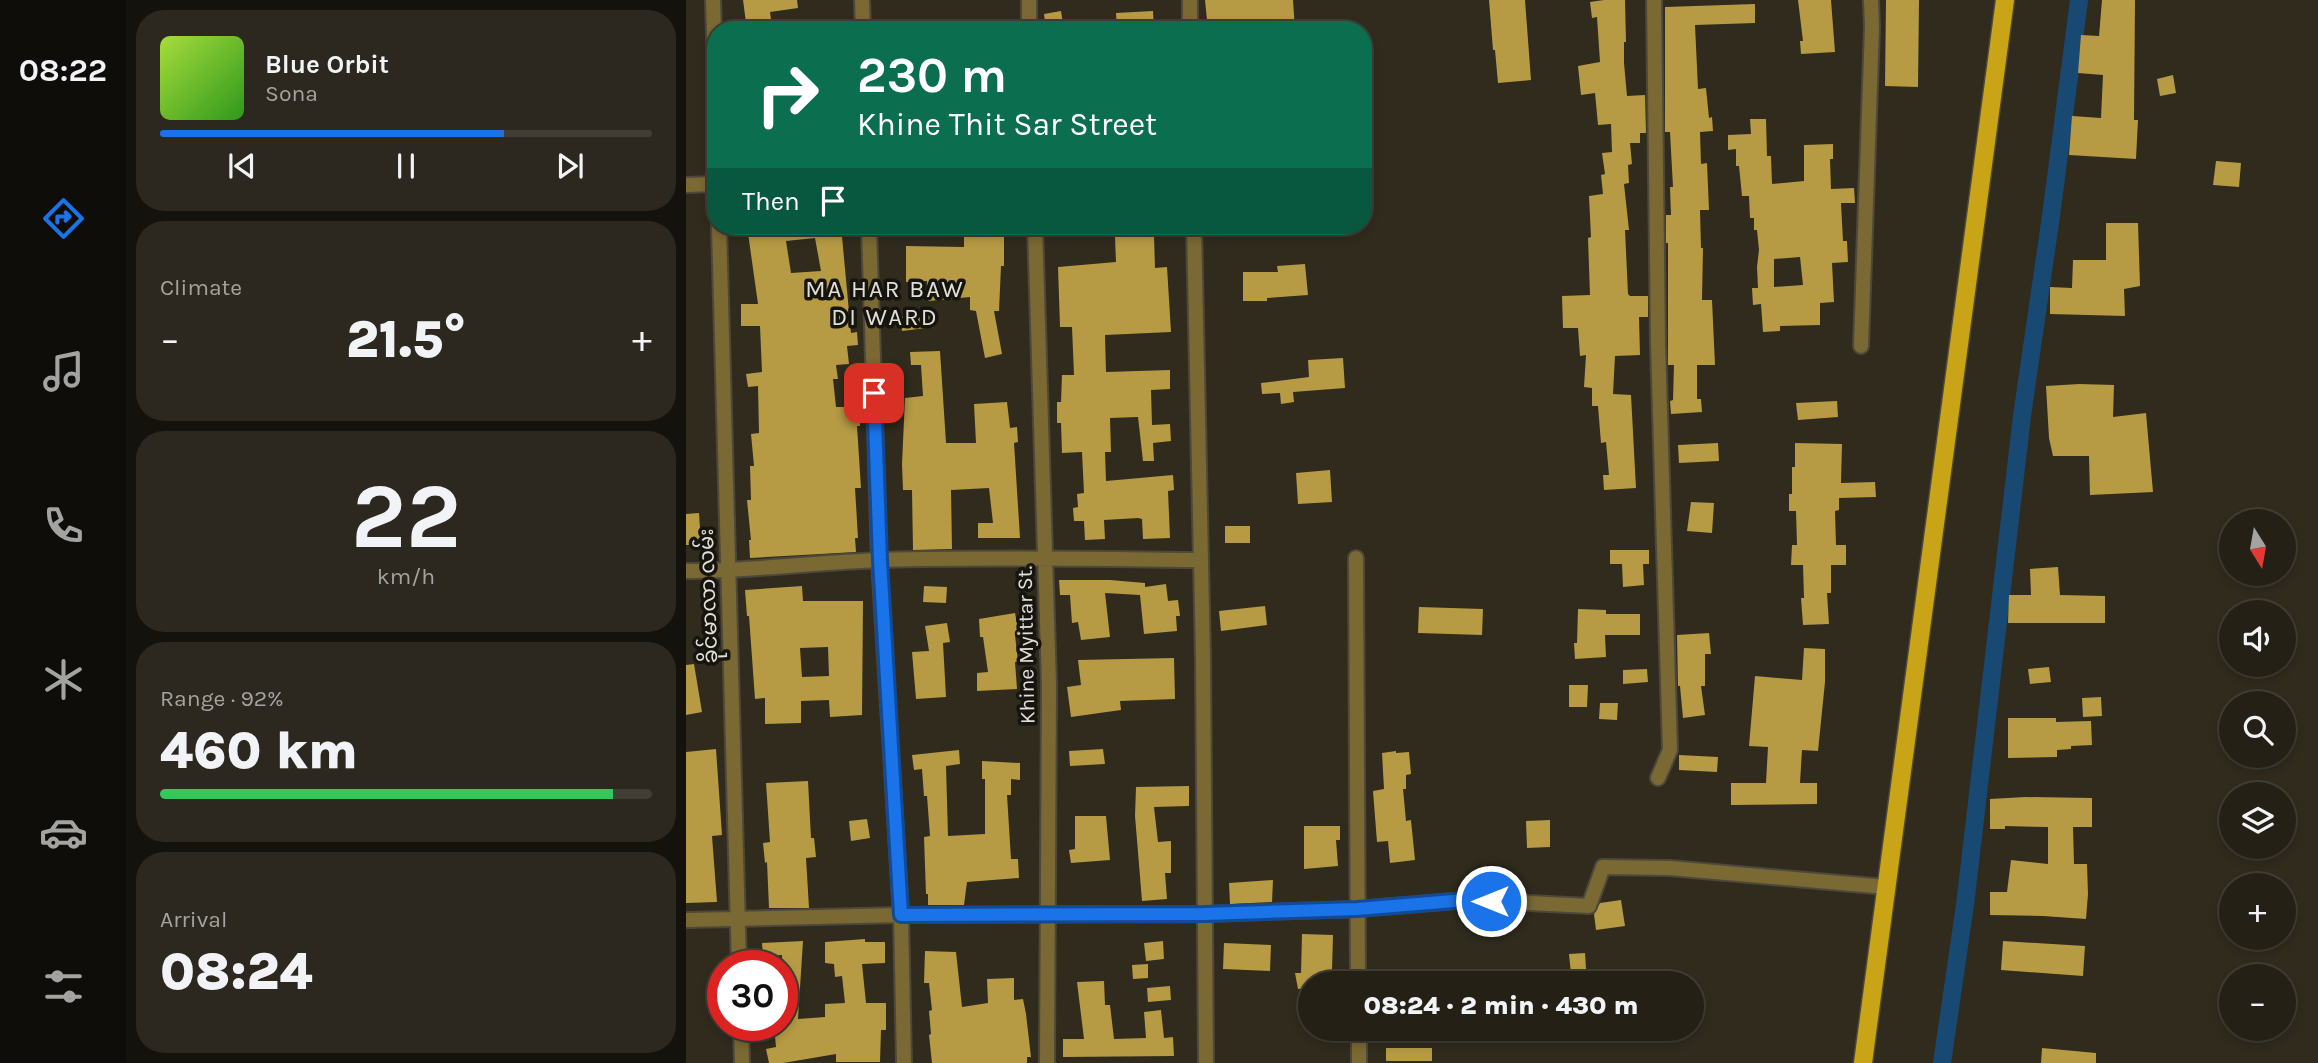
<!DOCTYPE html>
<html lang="en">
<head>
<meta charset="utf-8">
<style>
  :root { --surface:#242016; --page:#2c281f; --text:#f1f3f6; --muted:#a3a3a1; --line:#413e35; --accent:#1a73e8 }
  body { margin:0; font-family:Karla,"Noto Sans Myanmar",sans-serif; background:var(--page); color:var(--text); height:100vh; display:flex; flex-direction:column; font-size:26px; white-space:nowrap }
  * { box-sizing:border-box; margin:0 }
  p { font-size:23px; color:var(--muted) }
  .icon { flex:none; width:38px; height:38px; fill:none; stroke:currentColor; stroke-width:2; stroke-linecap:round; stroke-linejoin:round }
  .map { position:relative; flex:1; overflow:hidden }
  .panel { display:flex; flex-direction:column; gap:10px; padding:10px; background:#14120c; width:560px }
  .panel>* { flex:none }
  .top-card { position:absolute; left:21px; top:21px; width:665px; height:214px; border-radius:28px; box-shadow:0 4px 10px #0003,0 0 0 2px var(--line); background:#0b6e4f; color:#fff; overflow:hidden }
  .needle { width:46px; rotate:169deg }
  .controls { position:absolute; left:1533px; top:509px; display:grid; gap:14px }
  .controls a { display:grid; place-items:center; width:77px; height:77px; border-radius:50%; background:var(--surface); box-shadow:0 4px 10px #0003,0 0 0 2px var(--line); font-size:35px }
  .speed { position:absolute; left:21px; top:950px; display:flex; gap:14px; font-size:35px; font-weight:700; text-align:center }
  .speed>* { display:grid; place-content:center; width:91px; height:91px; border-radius:50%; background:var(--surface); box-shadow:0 4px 10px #0003,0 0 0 2px var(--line); line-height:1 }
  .speed .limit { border:10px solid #d22; background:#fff; color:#111 }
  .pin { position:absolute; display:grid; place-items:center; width:60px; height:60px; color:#fff; margin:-30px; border-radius:14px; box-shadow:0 4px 10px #0006 }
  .me { position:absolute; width:77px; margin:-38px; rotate:270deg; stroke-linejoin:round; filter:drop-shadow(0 0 5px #0008) }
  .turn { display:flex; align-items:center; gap:24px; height:147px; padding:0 35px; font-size:32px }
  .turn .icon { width:91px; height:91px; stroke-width:2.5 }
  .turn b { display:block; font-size:49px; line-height:60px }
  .then { display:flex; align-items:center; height:66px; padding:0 35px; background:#0003; gap:14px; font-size:26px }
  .big { font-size:52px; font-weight:800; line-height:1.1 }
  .panel .tile { flex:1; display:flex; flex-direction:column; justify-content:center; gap:10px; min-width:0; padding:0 24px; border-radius:28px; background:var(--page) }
  .panel .dial { align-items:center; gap:0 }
  .dial b { font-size:91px; line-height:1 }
  .song { display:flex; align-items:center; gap:21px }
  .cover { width:84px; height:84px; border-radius:10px; background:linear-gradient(135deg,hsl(80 70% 55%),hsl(110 70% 35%)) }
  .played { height:7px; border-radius:4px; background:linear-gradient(90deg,var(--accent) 70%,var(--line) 70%) }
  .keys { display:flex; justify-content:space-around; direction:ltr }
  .heat { display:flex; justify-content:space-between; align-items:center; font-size:38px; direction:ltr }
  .charge { height:10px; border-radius:5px; background:linear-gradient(90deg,#34c759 92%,var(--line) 0) }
  .trip { position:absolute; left:612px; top:971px; width:406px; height:70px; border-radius:35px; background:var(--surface); box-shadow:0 4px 10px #0003,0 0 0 2px var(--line); font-weight:800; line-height:70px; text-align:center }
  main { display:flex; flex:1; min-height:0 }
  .tab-bar { display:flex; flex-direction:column; width:126px; justify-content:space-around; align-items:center; background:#0e0d09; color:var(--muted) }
  .tab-bar .icon { width:49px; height:49px }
  .tab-bar .on { color:var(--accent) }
  .tab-bar b { font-size:32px; color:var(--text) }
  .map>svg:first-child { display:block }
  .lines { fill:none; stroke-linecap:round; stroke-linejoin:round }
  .canal { stroke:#184973; stroke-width:18 }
  .building { fill:#b69b44; fill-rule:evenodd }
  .minor-casing { stroke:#4c483b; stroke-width:18 }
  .primary-casing { stroke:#4c483b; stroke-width:21 }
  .minor { stroke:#7a6932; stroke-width:14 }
  .primary { stroke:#c9a417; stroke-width:18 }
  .route-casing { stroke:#114b97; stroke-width:18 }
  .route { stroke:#1a73e8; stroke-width:12 }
  .labels { text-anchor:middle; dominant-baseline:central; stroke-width:7; stroke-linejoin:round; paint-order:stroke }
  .street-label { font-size:21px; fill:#e2dfd6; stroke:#16140e }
  .quarter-label { font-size:24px; letter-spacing:2px; fill:#e2dfd6; stroke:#16140e }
</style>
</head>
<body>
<main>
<nav class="tab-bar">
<b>08:22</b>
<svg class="icon on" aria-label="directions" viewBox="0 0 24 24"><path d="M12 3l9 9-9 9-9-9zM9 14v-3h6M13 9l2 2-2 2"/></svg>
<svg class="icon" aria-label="music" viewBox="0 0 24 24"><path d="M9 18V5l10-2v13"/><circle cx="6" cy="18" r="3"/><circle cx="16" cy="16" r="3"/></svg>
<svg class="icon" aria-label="phone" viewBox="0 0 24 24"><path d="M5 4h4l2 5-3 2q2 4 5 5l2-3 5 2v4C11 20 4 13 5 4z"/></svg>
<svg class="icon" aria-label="climate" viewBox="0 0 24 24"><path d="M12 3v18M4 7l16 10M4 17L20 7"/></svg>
<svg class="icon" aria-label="car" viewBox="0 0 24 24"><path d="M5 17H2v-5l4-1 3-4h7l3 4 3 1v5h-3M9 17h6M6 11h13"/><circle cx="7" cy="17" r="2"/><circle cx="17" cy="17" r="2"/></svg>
<svg class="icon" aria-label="filters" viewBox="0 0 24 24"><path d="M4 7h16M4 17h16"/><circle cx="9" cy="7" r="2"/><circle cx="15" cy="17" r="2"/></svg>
</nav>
<section class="panel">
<div class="tile">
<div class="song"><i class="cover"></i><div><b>Blue Orbit</b><p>Sona</p></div></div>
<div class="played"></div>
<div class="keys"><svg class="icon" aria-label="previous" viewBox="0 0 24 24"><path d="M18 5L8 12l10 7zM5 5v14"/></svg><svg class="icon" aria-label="pause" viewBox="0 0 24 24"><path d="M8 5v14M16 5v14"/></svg><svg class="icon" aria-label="next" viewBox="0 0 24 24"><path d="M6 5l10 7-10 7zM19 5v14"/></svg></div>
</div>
<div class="tile"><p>Climate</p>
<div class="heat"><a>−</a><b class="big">21.5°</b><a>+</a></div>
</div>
<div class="tile dial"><b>22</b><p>km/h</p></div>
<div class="tile"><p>Range · 92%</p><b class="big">460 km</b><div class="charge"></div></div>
<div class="tile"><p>Arrival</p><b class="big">08:24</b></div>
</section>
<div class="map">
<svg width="1632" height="1063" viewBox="0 0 1632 1063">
  <rect width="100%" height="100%" fill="#302b1d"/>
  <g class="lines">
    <!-- canal -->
    <path class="canal" d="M1256 1063 1279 905 1336 416 1365 216 1393 0"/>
  </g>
  <!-- building -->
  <path class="building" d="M57 0H111L112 8 84 12 86 27 61 30Z
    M519 0H607L609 30H522Z
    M803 0H839L845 80 812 83 809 50H807Z
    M918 0H939L940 42H938V63L941 96 959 95 960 133H954V143H944L946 164 942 165 943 183 938 184 943 230H939L942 294 944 296H962V317H953L954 355 929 356 927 394 945 395 950 488 918 490 917 475H923L920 442 915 443 912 406H906V388L898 387 900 355 894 356 892 328H877L876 296 904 295 902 238 905 237 903 196 917 194 915 175 919 174 916 153 926 152 925 124 912 125 909 93 895 95 892 66 914 62 911 17 906 18 904 2Z
    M1112 0H1145L1149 52 1115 54 1114 41H1117Z
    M1200 0H1233L1232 87 1199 86Z
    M1416 0H1449L1448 120H1452L1450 159 1383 155 1386 116 1415 118 1417 75 1392 73 1395 35 1413 36Z
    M1069 4V23L1009 25 1012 89 1020 88 1023 118 1026 117 1027 131 1014 132 1015 164 1021 163 1023 210H1014L1015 248H1017L1016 300H1026L1029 365H1011V399H1015L1016 412 985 414 984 401 987 400 988 365H982V243H980V215H985L984 187H987L984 132H979V7Z
    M375 11 378 30H360L358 14Z
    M467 11 468 30H431L430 13Z
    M1487 75 1490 93 1474 96 1471 79Z
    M1064 119H1080L1081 156H1085L1086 184 1118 181V145L1147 144V159H1144L1145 189 1168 188 1169 203H1155L1157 241H1161L1162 262 1146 263 1148 302 1134 303V325L1094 326V331L1077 332 1075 304 1067 305 1066 288H1072L1071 267 1073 250 1071 230H1068V218H1064L1063 196H1056L1053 166H1050V149L1042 150V135L1065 134ZM1114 257 1117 285 1088 287V259Z
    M1530 161 1555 163 1553 187 1527 185Z
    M1420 223H1452L1454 286 1438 289 1439 316 1364 314V287L1386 288 1387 260H1420Z
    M61 226H155L165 333 171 332 172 345 161 346 163 364 150 365 152 379H147L150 407H175L174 426H171L175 488H169L172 538H169L170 552 64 558 63 540H65L61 500H65L64 466H68L65 434 73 433 72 386 62 387 60 374 76 372 74 326H55V304H72ZM129 238 135 271 105 273 100 241Z
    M318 234V266H315L313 311H308L316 354 299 358 290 311 284 310V297L242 301 241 281 220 282V246L278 247V237Z
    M468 236 469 268 481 267 485 332 419 335 420 372 484 370V389L465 390 466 425 484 424 485 441 467 443 468 461H457L452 417 424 418 425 452H419L420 481 487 475 488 490 482 491 484 538 457 539 456 519 452 518 418 520 419 539 399 540 398 521H388L387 508 392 507 391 494 398 493 396 452 376 453 375 423H371V402H375L376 375H388L386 327H374L372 267 430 262 429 237Z
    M619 264 622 295 581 298V301H557V272H592L591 266Z
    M247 313 248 327 216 331 214 317Z
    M254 351 260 443H290L288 404 321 402 324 428 331 427 332 442 328 443 334 538H292V523H307L303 488 265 490 266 549 227 550 226 490H217L216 464 219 398 237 396 235 365H225L224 352Z
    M657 358 659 388 607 392 608 402 595 404 594 393 576 394 575 383 623 377 622 360Z
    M1393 384 1428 385 1427 417 1460 413 1467 492 1404 495 1403 456H1367L1363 438 1360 386Z
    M1151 401 1152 417 1112 420 1110 403Z
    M1032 443 1033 461 993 463 992 445Z
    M1109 443 1156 444 1155 483 1189 482 1190 497 1153 498V510L1149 511 1150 545H1160V565H1145V593H1141L1143 624 1117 625 1115 598H1118L1117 565H1105L1106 545H1111L1110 511H1103V494H1106V467H1109Z
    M644 470 646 502 612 504 610 473Z
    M1005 502 1028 503 1026 533 1001 531Z
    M13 513 15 545H0V514Z
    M539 526H564V543H539Z
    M924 550H963V564H957L958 585 937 587 936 564H924Z
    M1372 567 1374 595 1419 596V623H1322L1323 595H1345L1344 569Z
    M373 580H424L459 583V587L480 584 482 601 492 600 494 616H490L491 631 458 634 454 595 419 593 424 637 395 640 392 622 386 623 384 595H374Z
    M116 586 117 601H177L176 715 144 717 143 700 115 701V723L79 724V698L69 699 63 616H61L59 590ZM142 647 143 676 116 677 114 648Z
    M238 586 261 587 260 603 237 602Z
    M579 606 581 625 535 631 533 611Z
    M733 607 797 609 796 635 732 633Z
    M892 609 920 610V614H954V635H919L920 657 889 659 888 643H891Z
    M329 613 333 635H329L332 662H329L331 689 291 691V673L302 672 297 637H294L293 619Z
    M261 623 264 642 257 643 260 697 230 699 226 652 243 651 239 626Z
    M1023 633 1025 654H1019V686H1015L1019 715 997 718 994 686H992L991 635Z
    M1118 648 1139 649V682L1132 751 1116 750 1114 783H1131V804L1045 805V783H1080L1082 747 1063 746 1069 676 1116 680Z
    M488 658 489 699 434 701 435 710 385 717 381 687 395 685 392 660Z
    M8 664 16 712 0 715V665Z
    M1363 667 1365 682 1344 684 1342 669Z
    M961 669 962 682 937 684V670Z
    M883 685H902L901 707H883Z
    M1415 697 1416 716 1397 717 1396 698Z
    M914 703H932L931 720 913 719Z
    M1322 718H1370V722L1405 721 1406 745 1385 746V749L1371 750V757L1322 758Z
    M30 749 36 835 26 836 31 902 0 903V752Z
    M417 749 419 764 384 766 383 751Z
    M273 750 274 764 260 766 262 836 299 834V779H296V761L334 763V780L325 779V795H321L325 859H332L333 878 281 882 278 905H242V894H240L238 837 244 836 241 796H238L236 769 228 770 226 755Z
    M710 751V753L723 752 725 774 720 775V789H717L720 821 725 820 729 860 704 863 702 841 691 842 687 791 698 789 696 753Z
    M993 755 1032 757 1031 772 993 770Z
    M122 781 125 838H128L130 857 120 858 123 908H83L81 862 79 863 77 843 84 842 80 783Z
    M503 786V806L468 807 472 842 485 841V873H479L481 899 456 901 449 816 450 787Z
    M1339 797 1406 798V827H1387L1388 864H1401L1402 894 1400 919 1357 916 1304 915V892H1321L1325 860 1362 864V827L1319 826V829H1304V799Z
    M389 816H420L424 860 385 863 383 850 389 849Z
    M181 819 184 838 165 841 163 821Z
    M864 820V847L841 848 840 821Z
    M618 826H654V840H650L652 866 618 869Z
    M587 880 586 902 544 904 543 883Z
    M935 900 939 926 910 930 908 914 914 903Z
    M616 934 647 935 646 970 655 969 656 984H625V988L612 989 609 973H615Z
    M179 939V942H199V963L176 964 180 1003H200V1030H195L194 1062H150V1054L97 1063H83L80 1049 90 1047 88 1026H96V955L77 956 76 943 117 941 112 1019 139 1017V1004L159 1003 156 976 149 977 148 964 139 963V942Z
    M477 941 478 959 460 961 458 943Z
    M1317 941 1399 946 1397 976 1315 970Z
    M538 943 585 945 584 971 537 969Z
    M239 951 270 952 276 1007 302 1003 301 979 328 978V1000L337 999 340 1014 345 1057H341V1063H246L243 1035 245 1034 243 1011 246 1010 243 983H238Z
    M899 953 901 984H886L883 954Z
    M462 964V978L447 979 446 965Z
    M418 981 419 1005H424L428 1039 460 1038 458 1012 475 1010 478 1038 487 1037 488 1056 377 1057V1039H398L391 982Z
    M484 986 485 1000 462 1002 461 988Z
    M700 1048H746V1061H700Z
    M1356 1048 1410 1053V1063H1355Z"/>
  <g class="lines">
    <defs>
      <path id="minor" d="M27 0 30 101
        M176 0 177 30
        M343 0V30
        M504 0V30
        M968 0 972 343 984 750 972 778
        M0 185 30 184
        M33 226 53 966
        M183 226 193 560 215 915 218 1063
        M349 226 363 685 361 1063
        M508 226 517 658 520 1063
        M1175 346 1186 27 1185 0
        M670 558 672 984
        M0 571C66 571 131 562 196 560 303 557 409 559 515 560
        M0 920 215 915 519 914 671 909 781 900 903 906 917 867 984 868 1200 887
        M55 1026 56 1063
        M673 1029V1063"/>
      <path id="primary" d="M1177 1063 1319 0"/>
    </defs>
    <!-- minor casing -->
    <use href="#minor" class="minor-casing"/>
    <!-- primary casing -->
    <use href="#primary" class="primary-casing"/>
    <!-- minor -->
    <use href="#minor" class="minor"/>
    <!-- primary -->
    <use href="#primary" class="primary"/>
  </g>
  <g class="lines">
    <defs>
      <path id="route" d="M188 393 194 560 215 915 519 914 671 909 780 900 805 901"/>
    </defs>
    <!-- route casing -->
    <use href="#route" class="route-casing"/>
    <!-- route -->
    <use href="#route" class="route"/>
  </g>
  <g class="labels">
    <!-- street labels -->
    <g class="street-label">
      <text transform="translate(22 596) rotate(-92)">ခိုင်မာလာ လမ်း</text>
      <text transform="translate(340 645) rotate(-91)">Khine Myittar St.</text>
    </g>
    <!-- quarter labels -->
    <g class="quarter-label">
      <text x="199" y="289">MA HAR BAW<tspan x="199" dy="28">DI WARD</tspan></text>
    </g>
  </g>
</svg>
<div class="controls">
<a><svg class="needle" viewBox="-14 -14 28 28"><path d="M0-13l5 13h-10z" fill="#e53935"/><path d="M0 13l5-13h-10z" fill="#a3a3a1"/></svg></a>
<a><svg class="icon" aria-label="sound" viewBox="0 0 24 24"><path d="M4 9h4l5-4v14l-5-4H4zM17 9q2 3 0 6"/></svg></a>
<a><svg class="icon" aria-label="search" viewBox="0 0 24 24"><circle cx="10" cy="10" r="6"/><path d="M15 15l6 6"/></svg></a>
<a><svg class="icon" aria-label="layers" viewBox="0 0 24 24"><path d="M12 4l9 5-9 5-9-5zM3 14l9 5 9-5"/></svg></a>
<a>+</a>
<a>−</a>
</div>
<div class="speed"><div class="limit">30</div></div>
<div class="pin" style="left:188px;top:393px;background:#d93025"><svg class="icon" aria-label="arrive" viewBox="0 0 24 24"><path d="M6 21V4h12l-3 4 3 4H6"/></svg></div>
<svg class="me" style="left:805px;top:901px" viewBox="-20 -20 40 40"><circle r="17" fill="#1a73e8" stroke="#fff" stroke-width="3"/><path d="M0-11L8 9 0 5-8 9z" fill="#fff"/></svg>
<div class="trip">08:24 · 2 min · 430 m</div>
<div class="top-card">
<div class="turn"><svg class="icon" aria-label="right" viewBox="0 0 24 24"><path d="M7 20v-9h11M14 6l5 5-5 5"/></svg><div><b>230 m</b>Khine Thit Sar Street</div></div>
<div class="then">Then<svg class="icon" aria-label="arrive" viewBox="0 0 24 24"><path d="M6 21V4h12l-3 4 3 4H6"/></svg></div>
</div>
</div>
</main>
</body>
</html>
